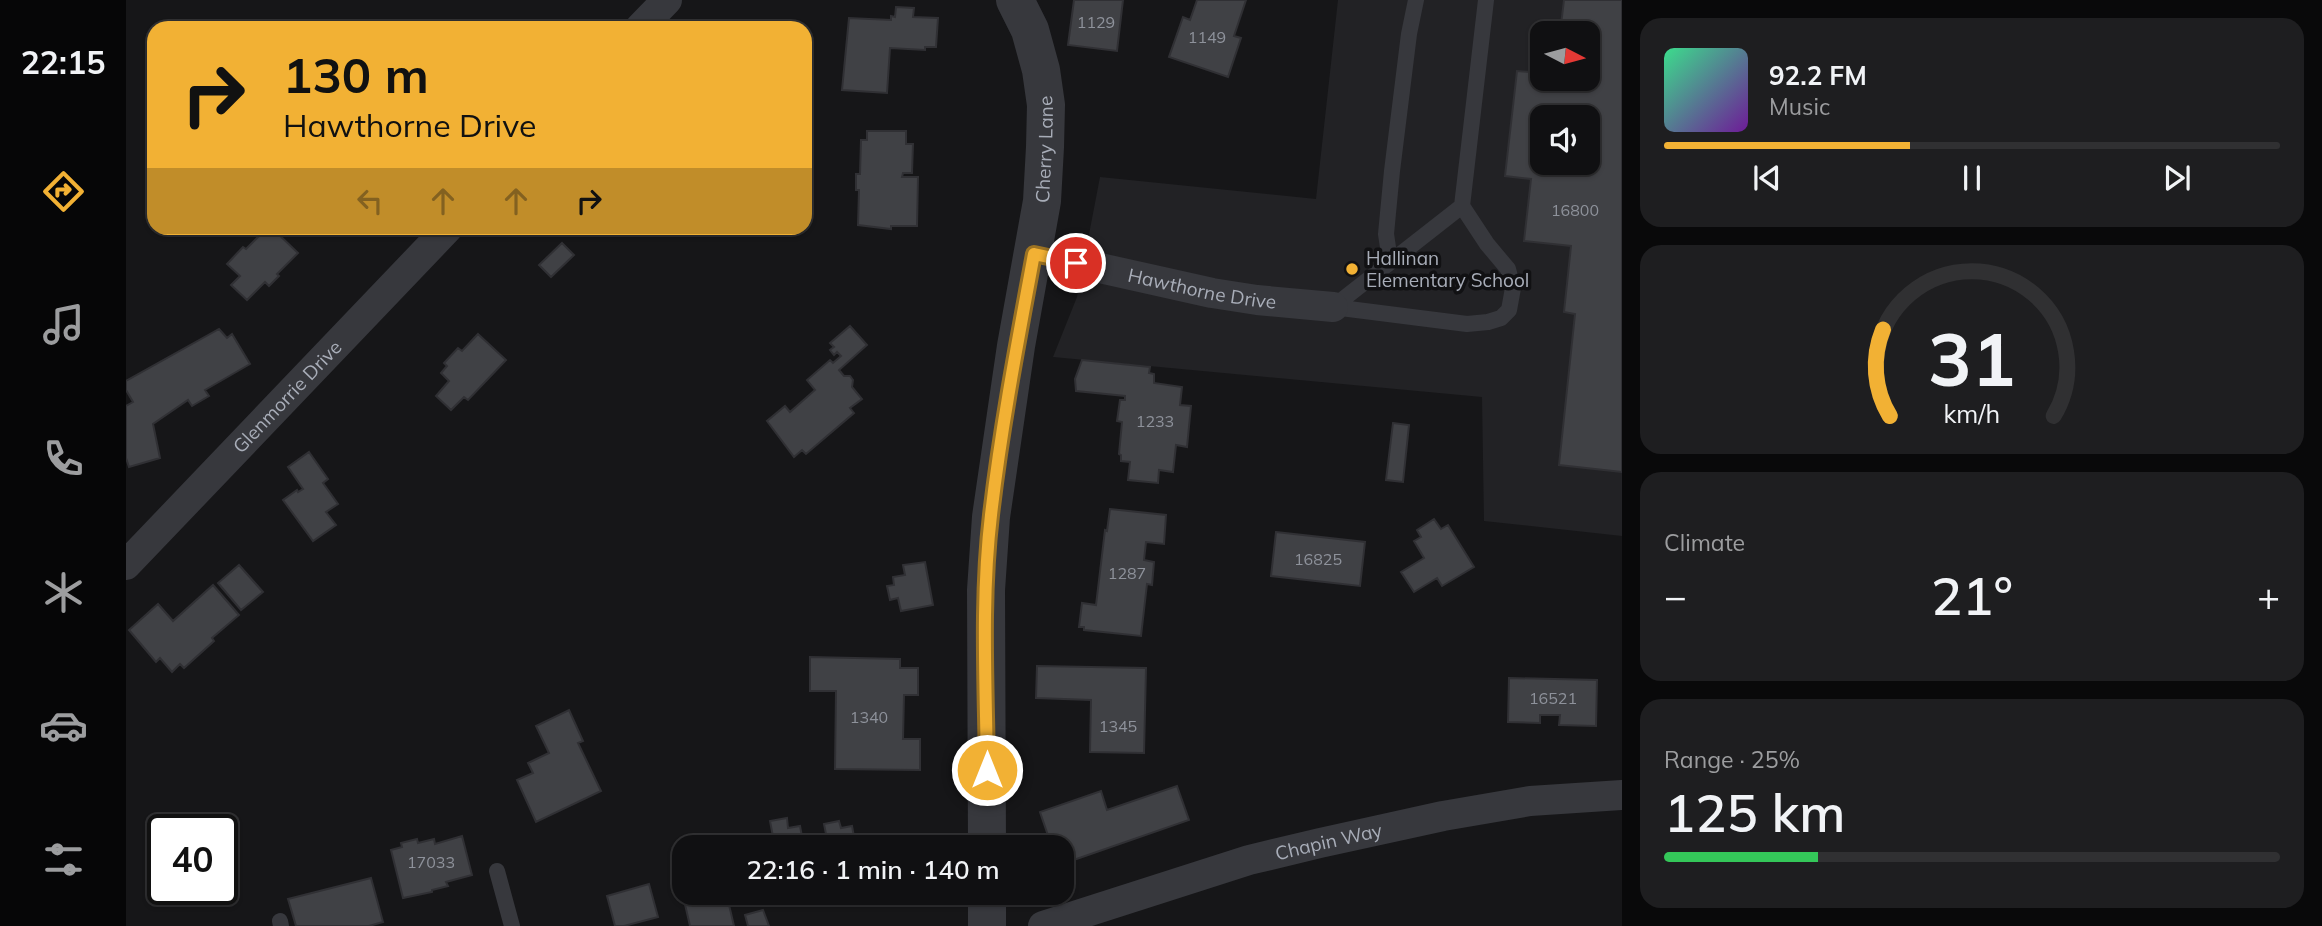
<!DOCTYPE html>
<html lang="en">
<head>
<meta charset="utf-8">
<style>
  :root { --surface:#101012; --page:#1e1e20; --text:#f1f3f6; --muted:#9c9d9f; --line:#303032; --accent:#f2b134 }
  body { margin:0; font-family:Mulish,sans-serif; background:var(--page); color:var(--text); height:100vh; display:flex; flex-direction:column; font-size:26px; white-space:nowrap }
  * { box-sizing:border-box; margin:0 }
  p { font-size:23px; color:var(--muted) }
  .icon { flex:none; width:38px; height:38px; fill:none; stroke:currentColor; stroke-width:2; stroke-linecap:round; stroke-linejoin:round }
  .map { position:relative; flex:1; overflow:hidden }
  .side { display:flex; flex-direction:column; gap:18px; padding:18px; background:#09090a; width:700px }
  .side>* { flex:none }
  .hud { position:absolute; left:21px; top:21px; width:665px; height:214px; border-radius:21px; box-shadow:0 2px 5px #0004,0 0 0 2px var(--line); background:#f2b134; color:#111; overflow:hidden }
  .needle { width:46px; rotate:96deg }
  .tools { position:absolute; left:1404px; top:21px; display:grid; gap:14px }
  .tools a { display:grid; place-items:center; width:70px; height:70px; border-radius:14px; background:var(--surface); box-shadow:0 2px 5px #0004,0 0 0 2px var(--line); font-size:35px }
  .speed { position:absolute; left:21px; top:814px; display:flex; gap:14px; font-size:35px; font-weight:700; text-align:center }
  .speed>* { display:grid; place-content:center; width:91px; height:91px; border-radius:50%; background:var(--surface); box-shadow:0 2px 5px #0004,0 0 0 2px var(--line); line-height:1 }
  .speed .limit { border:4px solid #111; border-radius:10px; background:#fff; color:#111 }
  .pin { position:absolute; display:grid; place-items:center; width:60px; height:60px; color:#fff; margin:-30px; border:4px solid #fff; border-radius:50%; box-shadow:0 2px 7px #0007 }
  .me { position:absolute; width:77px; margin:-38px; rotate:0deg; stroke-linejoin:round; filter:drop-shadow(0 0 5px #0008) }
  .turn { display:flex; align-items:center; gap:24px; height:147px; padding:0 21px; font-size:32px }
  .turn .icon { width:91px; height:91px; stroke-width:2.5 }
  .turn b { display:block; font-size:49px; line-height:60px }
  .lanes { display:flex; align-items:center; height:66px; padding:0 21px; background:#0003; justify-content:center; gap:35px; direction:ltr }
  .lanes .off { opacity:.35 }
  .big { font-size:52px; font-weight:600; line-height:1.1 }
  .side .tile { flex:1; display:flex; flex-direction:column; justify-content:center; gap:10px; min-width:0; padding:0 24px; border-radius:21px; background:var(--page) }
  .side .dial { align-items:center; gap:0 }
  .dial svg { height:182px; overflow:visible; fill:none; stroke:var(--line); stroke-width:7; stroke-linecap:round; text-anchor:middle }
  .dial text { fill:var(--text); stroke:none }
  .song { display:flex; align-items:center; gap:21px }
  .cover { width:84px; height:84px; border-radius:10px; background:linear-gradient(135deg,hsl(150 70% 55%),hsl(280 70% 35%)) }
  .played { height:7px; border-radius:4px; background:linear-gradient(90deg,var(--accent) 40%,var(--line) 40%) }
  .keys { display:flex; justify-content:space-around; direction:ltr }
  .heat { display:flex; justify-content:space-between; align-items:center; font-size:38px; direction:ltr }
  .charge { height:10px; border-radius:5px; background:linear-gradient(90deg,#34c759 25%,var(--line) 0) }
  .trip { position:absolute; left:546px; top:835px; width:402px; height:70px; border-radius:21px; background:var(--surface); box-shadow:0 2px 5px #0004,0 0 0 2px var(--line); font-weight:600; line-height:70px; text-align:center }
  main { display:flex; flex:1; min-height:0 }
  .menu { display:flex; flex-direction:column; width:126px; justify-content:space-around; align-items:center; background:#060607; color:var(--muted) }
  .menu .icon { width:49px; height:49px }
  .menu .on { color:var(--accent) }
  .menu b { font-size:32px; color:var(--text) }
  .map>svg:first-child { display:block }
  .built { fill:#222225; fill-rule:evenodd }
  .building { fill:#404145; stroke:#303034; stroke-width:2; fill-rule:evenodd }
  .lines { fill:none; stroke-linecap:round; stroke-linejoin:round }
  .service { stroke:#37383d; stroke-width:16 }
  .minor { stroke:#37383d; stroke-width:30 }
  .tertiary { stroke:#37383d; stroke-width:38 }
  .route-casing { stroke:#9d7322; stroke-width:18 }
  .route { stroke:#f2b134; stroke-width:12 }
  .poi-dot { fill:#f2b134; stroke:#111113; stroke-width:2.5 }
  .labels { text-anchor:middle; dominant-baseline:central; stroke-width:7; stroke-linejoin:round; paint-order:stroke }
  .number-label { font-size:16px; fill:#8e929b }
  .street-label { font-size:19px; fill:#a8adb8; stroke:#111113 }
  .poi-label { font-size:19px; fill:#a8adb8; stroke:#111113; text-anchor:start }
</style>
</head>
<body>
<main>
<nav class="menu">
<b>22:15</b>
<svg class="icon on" aria-label="directions" viewBox="0 0 24 24"><path d="M12 3l9 9-9 9-9-9zM9 14v-3h6M13 9l2 2-2 2"/></svg>
<svg class="icon" aria-label="music" viewBox="0 0 24 24"><path d="M9 18V5l10-2v13"/><circle cx="6" cy="18" r="3"/><circle cx="16" cy="16" r="3"/></svg>
<svg class="icon" aria-label="phone" viewBox="0 0 24 24"><path d="M5 4h4l2 5-3 2q2 4 5 5l2-3 5 2v4C11 20 4 13 5 4z"/></svg>
<svg class="icon" aria-label="climate" viewBox="0 0 24 24"><path d="M12 3v18M4 7l16 10M4 17L20 7"/></svg>
<svg class="icon" aria-label="car" viewBox="0 0 24 24"><path d="M5 17H2v-5l4-1 3-4h7l3 4 3 1v5h-3M9 17h6M6 11h13"/><circle cx="7" cy="17" r="2"/><circle cx="17" cy="17" r="2"/></svg>
<svg class="icon" aria-label="filters" viewBox="0 0 24 24"><path d="M4 7h16M4 17h16"/><circle cx="9" cy="7" r="2"/><circle cx="15" cy="17" r="2"/></svg>
</nav>
<div class="map">
<svg width="1496" height="926" viewBox="0 0 1496 926">
  <rect width="100%" height="100%" fill="#161618"/>
  <!-- built -->
  <path class="built" d="M1212 0H1496V536L1358 521 1356 397 927 357 951 297 974 177 1190 199ZM1416 33H1461V79H1416ZM1416 117H1461V163H1416Z"/>
  <!-- building -->
  <path class="building" d="M948 0H997L991 51 942 45Z
    M1071 0H1120L1108 36 1115 38 1102 77 1043 57 1057 17 1064 20Z
    M1438 0H1496V472L1433 465 1449 314 1438 312 1445 246 1398 241 1405 179 1379 176 1391 71 1416 73V79H1461V33H1434ZM1416 117H1461V163H1416Z
    M770 7 788 8 787 17 812 18 810 47H799V50L764 48 761 93 716 90 723 18 765 20V16L769 17Z
    M741 131H780V144H787L786 173H777L776 177H792L791 226H765V229L732 225 733 190H730V174H734L735 140H741Z
    M141 228H146L172 253 151 274 153 276 143 286 139 282 121 300 105 285 114 276 101 264 117 247 120 249Z
    M436 243 448 255 425 277 413 265Z
    M724 326 741 345 713 370 718 376H724L727 380 726 387 736 399 724 408 728 413 680 454 676 450 668 457 641 421 659 406 664 412 689 390 681 380 704 360 707 363 715 356 711 352 708 355 704 350 708 347 704 343Z
    M93 329 101 338 106 334 124 364 79 390 83 396 66 406 62 400 27 424 34 458 3 467 0 458V406L7 402 0 390V381Z
    M352 334 380 360 342 400 338 397 325 410 310 396 323 381 315 373 321 366 318 363 332 348 336 351Z
    M956 360 1024 367 1023 373 1028 374V383L1056 387 1054 405 1065 406 1061 447 1050 445 1047 472 1033 470 1032 483 1002 480 1004 462 995 461V455L993 454 996 422 991 421 994 400H999V396L950 391 949 379Z
    M1267 423 1283 425 1277 482 1260 480Z
    M183 452 202 479 197 483 212 504 200 512 210 525 187 541 157 500 171 490 172 492 177 489 162 467Z
    M984 509 1040 515 1038 544 1020 542 1018 560 1028 562 1026 585 1021 584 1015 636 958 630V627H953L956 603 970 605 979 530 981 531Z
    M1308 519 1315 529 1322 525 1348 567 1316 586 1311 578 1288 592 1275 572 1298 558 1288 541 1295 537 1291 530Z
    M1150 532 1239 542 1234 586 1145 576Z
    M799 562 807 605 775 611 772 598 764 600 761 586 768 585 767 577 779 575 777 565Z
    M113 565 137 592 115 610 92 583Z
    M87 585 113 615 86 638 88 641 58 668 54 664 46 672 34 658 30 662 3 630 32 604 47 621Z
    M684 657 774 659V668H792V695H778L777 739H794V770L709 769 710 691H684Z
    M911 666 1020 668 1018 753 964 752 965 700 910 698Z
    M1383 678 1471 680 1470 726 1433 725 1434 715H1414V723L1382 722Z
    M443 710 457 741 452 743 475 791 410 822 391 780 407 773 402 763 423 753 410 726Z
    M1051 786 1063 820 936 864V847H926L914 812 975 791 981 810Z
    M661 818 662 828 674 826 678 847H649L644 821Z
    M713 821 715 828 726 826 729 842 740 839 741 847H699L698 839H701L698 824Z
    M336 836 346 875 320 882 322 886 306 890V892L277 898 265 850 276 847 275 843 291 839 292 843 308 839 309 844Z
    M245 878 257 922 243 926H170L162 899Z
    M523 884 532 917 498 926H489L481 896Z
    M589 892H600L608 926H564L558 900Z
    M637 910 643 926H622L619 915Z"/>
  <g class="lines">
    <!-- service -->
    <path class="service" d="M1264 261 1260 234 1266 171 1283 34 1290 0
      M1207 307 1341 324 1362 322 1375 318 1383 310 1387 288 1382 269 1361 244 1336 206 1360 0
      M1207 307 1336 206
      M371 871 386 926
      M154 921 155 926"/>
    <!-- minor -->
    <g class="minor">
      <path d="M514 28 541 0"/>
      <path id="s1" d="M907 253 1086 293 1131 300 1207 307"/>
      <path id="s2" d="M0 565 322 228"/>
      <path id="s3" d="M917 926 1123 860 1194 843 1317 816 1404 801 1496 795"/>
    </g>
    <!-- tertiary -->
    <g class="tertiary">
      <path id="s4" d="M861 847 860 590 865 517 890 346 916 201 919 147 920 105 915 70 904 30 889 0"/>
      <path d="M861 892V926"/>
    </g>
  </g>
  <g class="lines">
    <defs>
      <path id="route" d="M861 770C860 686 855 599 865 515 875 428 892 340 908 254L950 263"/>
    </defs>
    <!-- route casing -->
    <use href="#route" class="route-casing"/>
    <!-- route -->
    <use href="#route" class="route"/>
  </g>
  <!-- markers -->
  <circle class="poi-dot" cx="1226" cy="269" r="7"/>
  <g class="labels">
    <!-- number labels -->
    <g class="number-label">
      <text x="970" y="22">1129</text>
      <text x="1081" y="37">1149</text>
      <text x="1449" y="210">16800</text>
      <text x="1029" y="421">1233</text>
      <text x="1192" y="559">16825</text>
      <text x="1001" y="573">1287</text>
      <text x="1427" y="698">16521</text>
      <text x="743" y="717">1340</text>
      <text x="992" y="726">1345</text>
      <text x="305" y="862">17033</text>
    </g>
    <!-- street labels -->
    <g class="street-label">
      <text stroke="none"><textPath href="#s4" startOffset="702">Cherry Lane</textPath></text>
      <text stroke="none"><textPath href="#s1" startOffset="173">Hawthorne Drive</textPath></text>
      <text stroke="none"><textPath href="#s2" startOffset="233">Glenmorrie Drive</textPath></text>
      <text stroke="none"><textPath href="#s3" startOffset="298">Chapin Way</textPath></text>
    </g>
    <!-- poi labels -->
    <g class="poi-label">
      <text x="1240" y="258">Hallinan<tspan x="1240" dy="22">Elementary School</tspan></text>
    </g>
  </g>
</svg>
<div class="tools">
<a><svg class="needle" viewBox="-14 -14 28 28"><path d="M0-13l5 13h-10z" fill="#e53935"/><path d="M0 13l5-13h-10z" fill="#9c9d9f"/></svg></a>
<a><svg class="icon" aria-label="sound" viewBox="0 0 24 24"><path d="M4 9h4l5-4v14l-5-4H4zM17 9q2 3 0 6"/></svg></a>
</div>
<div class="speed"><div class="limit">40</div></div>
<div class="pin" style="left:950px;top:263px;background:#d93025"><svg class="icon" aria-label="arrive" viewBox="0 0 24 24"><path d="M6 21V4h12l-3 4 3 4H6"/></svg></div>
<svg class="me" style="left:861px;top:770px" viewBox="-20 -20 40 40"><circle r="17" fill="#f2b134" stroke="#fff" stroke-width="3"/><path d="M0-11L8 9 0 5-8 9z" fill="#fff"/></svg>
<div class="trip">22:16 · 1 min · 140 m</div>
<div class="hud">
<div class="turn"><svg class="icon" aria-label="right" viewBox="0 0 24 24"><path d="M7 20v-9h11M14 6l5 5-5 5"/></svg><div><b>130 m</b>Hawthorne Drive</div></div>
<div class="lanes"><svg class="icon off" aria-label="left" viewBox="0 0 24 24"><path d="M17 20v-9H6M10 6l-5 5 5 5"/></svg><svg class="icon off" aria-label="ahead" viewBox="0 0 24 24"><path d="M12 20V5M6 11l6-6 6 6"/></svg><svg class="icon off" aria-label="ahead" viewBox="0 0 24 24"><path d="M12 20V5M6 11l6-6 6 6"/></svg><svg class="icon" aria-label="right" viewBox="0 0 24 24"><path d="M7 20v-9h11M14 6l5 5-5 5"/></svg></div>
</div>
</div>
<section class="side">
<div class="tile">
<div class="song"><i class="cover"></i><div><b>92.2 FM</b><p>Music</p></div></div>
<div class="played"></div>
<div class="keys"><svg class="icon" aria-label="previous" viewBox="0 0 24 24"><path d="M18 5L8 12l10 7zM5 5v14"/></svg><svg class="icon" aria-label="pause" viewBox="0 0 24 24"><path d="M8 5v14M16 5v14"/></svg><svg class="icon" aria-label="next" viewBox="0 0 24 24"><path d="M6 5l10 7-10 7zM19 5v14"/></svg></div>
</div>
<div class="tile dial"><svg viewBox="0 0 100 80">
<path d="M14 69A42 42 0 1 1 86 69"/>
<path d="M14 69A42 42 0 0 1 11 31" stroke="#f2b134"/>
<text x="50" y="56" font-size="32" font-weight="700">31</text>
<text x="50" y="72" font-size="11">km/h</text>
</svg></div>
<div class="tile"><p>Climate</p>
<div class="heat"><a>−</a><b class="big">21°</b><a>+</a></div>
</div>
<div class="tile"><p>Range · 25%</p><b class="big">125 km</b><div class="charge"></div></div>
</section>
</main>
</body>
</html>
